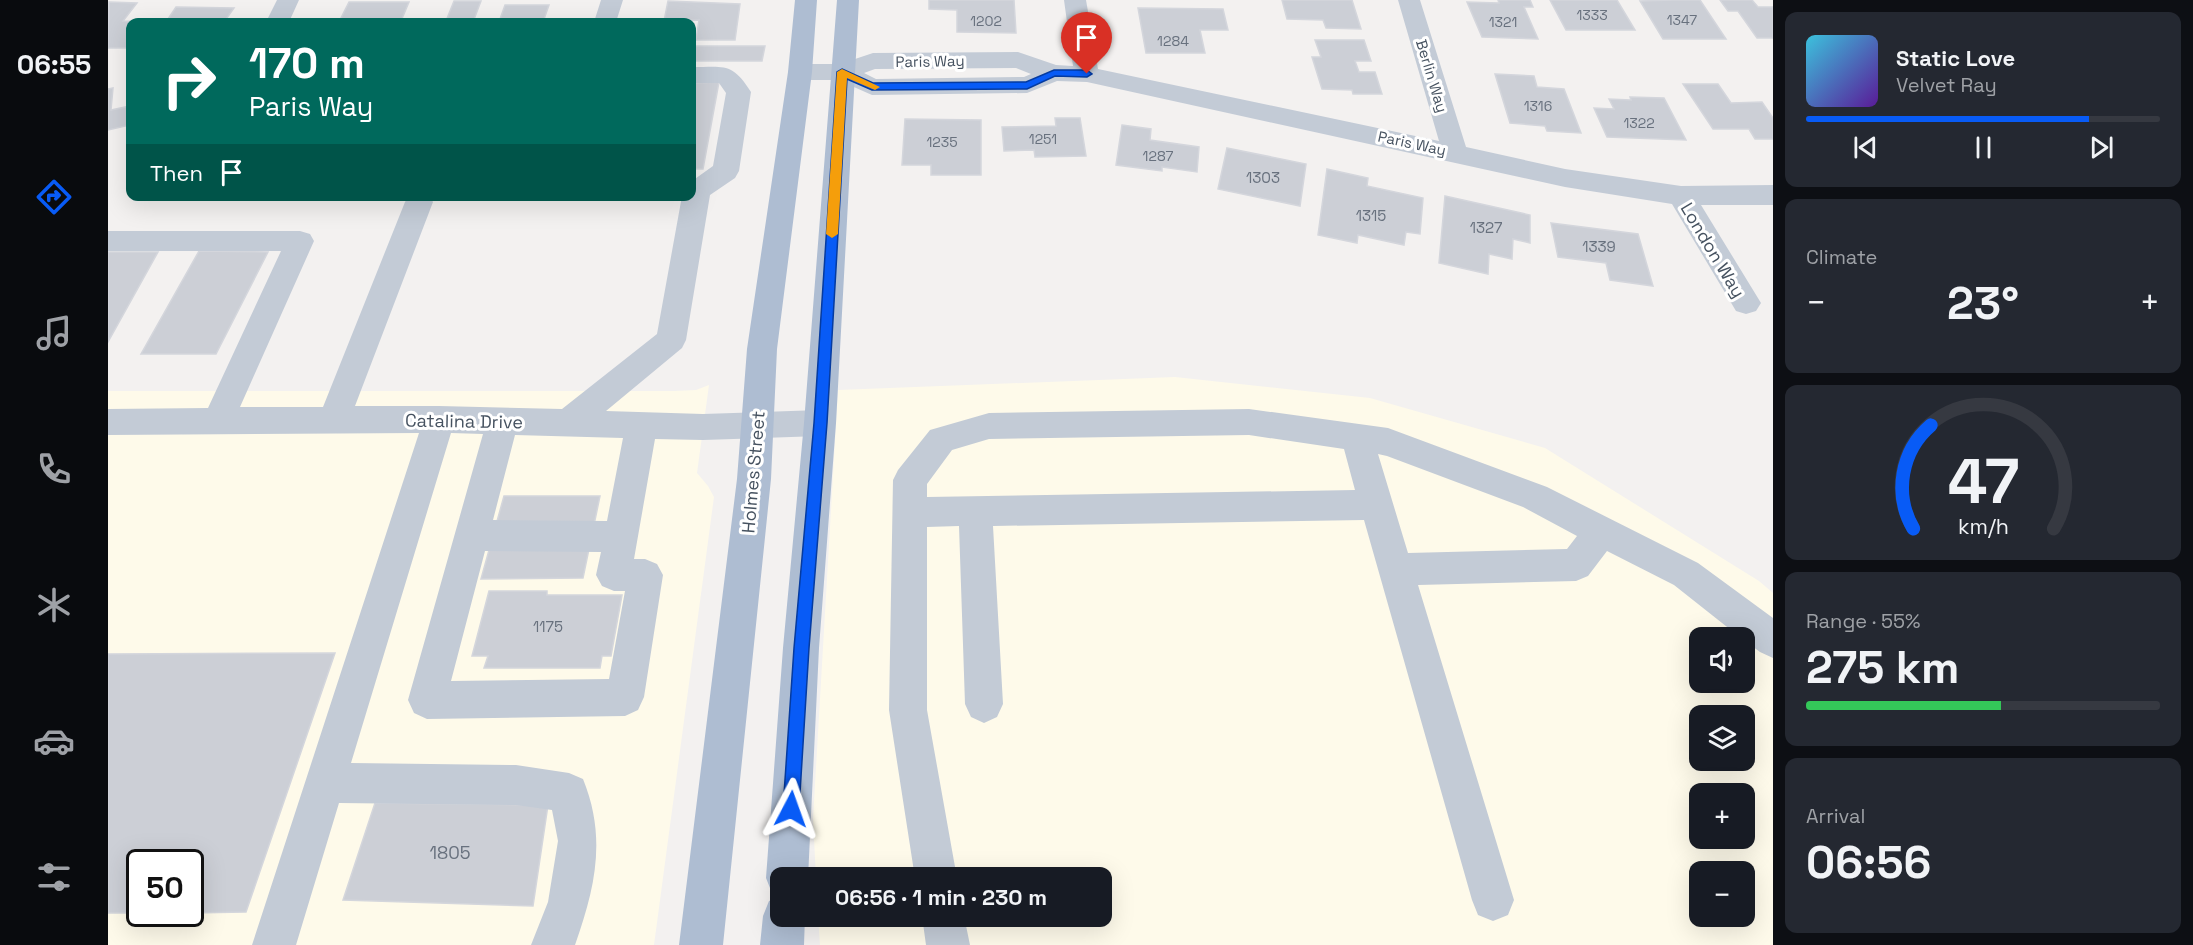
<!DOCTYPE html>
<html lang="en">
<head>
<meta charset="utf-8">
<style>
  :root { --surface:#171b24; --page:#242831; --text:#f1f3f6; --muted:#9ea1a6; --line:#363941; --accent:#085bf6 }
  body { margin:0; font-family:"Space Grotesk",sans-serif; background:var(--page); color:var(--text); height:100vh; display:flex; flex-direction:column; font-size:22px; white-space:nowrap }
  * { box-sizing:border-box; margin:0 }
  p { font-size:20px; color:var(--muted) }
  .icon { flex:none; width:33px; height:33px; fill:none; stroke:currentColor; stroke-width:2; stroke-linecap:round; stroke-linejoin:round }
  .map { position:relative; flex:1; overflow:hidden }
  .drawer { display:flex; flex-direction:column; gap:12px; padding:12px; background:#0d0f14; width:420px }
  .drawer>* { flex:none }
  .guide { position:absolute; left:18px; top:18px; width:570px; height:183px; border-radius:12px; box-shadow:0 6px 24px #0002; background:#00695c; color:#fff; overflow:hidden }
  .buttons { position:absolute; left:1581px; top:627px; display:grid; gap:12px }
  .buttons a { display:grid; place-items:center; width:66px; height:66px; border-radius:12px; background:var(--surface); box-shadow:0 6px 24px #0002; font-size:30px }
  .speed { position:absolute; left:18px; top:849px; display:flex; gap:12px; font-size:30px; font-weight:700; text-align:center }
  .speed>* { display:grid; place-content:center; width:78px; height:78px; border-radius:50%; background:var(--surface); box-shadow:0 6px 24px #0002; line-height:1 }
  .speed .limit { border:3px solid #111; border-radius:9px; background:#fff; color:#111 }
  .pin { position:absolute; display:grid; place-items:center; width:51px; height:51px; color:#fff; margin:-62px -26px; border-radius:50% 50% 50% 0; rotate:-45deg; box-shadow:0 0 6px #0007 }
  .pin .icon { rotate:45deg }
  .me { position:absolute; width:66px; margin:-33px; rotate:4deg; stroke-linejoin:round; filter:drop-shadow(0 0 4px #0008) }
  .turn { display:flex; align-items:center; gap:21px; height:126px; padding:0 24px; font-size:27px }
  .turn .icon { width:78px; height:78px; stroke-width:2.5 }
  .turn b { display:block; font-size:42px; line-height:51px }
  .then { display:flex; align-items:center; height:57px; padding:0 24px; background:#0003; gap:12px; font-size:22px }
  .big { font-size:45px; font-weight:800; line-height:1.1 }
  .drawer .tile { flex:1; display:flex; flex-direction:column; justify-content:center; gap:9px; min-width:0; padding:0 21px; border-radius:12px; background:var(--page) }
  .drawer .dial { align-items:center; gap:0 }
  .dial svg { height:156px; overflow:visible; fill:none; stroke:var(--line); stroke-width:7; stroke-linecap:round; text-anchor:middle }
  .dial text { fill:var(--text); stroke:none }
  .song { display:flex; align-items:center; gap:18px }
  .cover { width:72px; height:72px; border-radius:9px; background:linear-gradient(135deg,hsl(190 70% 55%),hsl(270 70% 35%)) }
  .played { height:6px; border-radius:3px; background:linear-gradient(90deg,var(--accent) 80%,var(--line) 80%) }
  .keys { display:flex; justify-content:space-around; direction:ltr }
  .heat { display:flex; justify-content:space-between; align-items:center; font-size:33px; direction:ltr }
  .charge { height:9px; border-radius:4px; background:linear-gradient(90deg,#34c759 55%,var(--line) 0) }
  .trip { position:absolute; left:662px; top:867px; width:342px; height:60px; border-radius:12px; background:var(--surface); box-shadow:0 6px 24px #0002; font-weight:800; line-height:60px; text-align:center }
  main { display:flex; flex:1; min-height:0 }
  .menu { display:flex; flex-direction:column; width:108px; justify-content:space-around; align-items:center; background:#090b0e; color:var(--muted) }
  .menu .icon { width:42px; height:42px }
  .menu .selected { color:var(--accent) }
  .menu b { font-size:27px; color:var(--text) }
  .map>svg:first-child { display:block }
  .commercial { fill:#fefaea; fill-rule:evenodd }
  .building { fill:#cccfd6; stroke:#d4d6dc; stroke-width:1.5 }
  .lines { fill:none; stroke-linecap:round; stroke-linejoin:round }
  .minor { fill:#c3cbd6; fill-rule:evenodd }
  .major { fill:#aebdd2; fill-rule:evenodd }
  .route { fill:#085bf6; stroke:#053ba0; stroke-width:1.5 }
  .slow { fill:#f59e0b }
  .labels { text-anchor:middle; dominant-baseline:central; stroke-width:6; stroke-linejoin:round; paint-order:stroke }
  .far-number-label { font-size:14px; fill:#68717e }
  .far-street-label { font-size:15px; fill:#465260; stroke:#fff }
  .number-label { font-size:15px; fill:#68717e }
  .street-label { font-size:18px; fill:#465260; stroke:#fff }
  .near-number-label { font-size:18px; fill:#68717e }
</style>
</head>
<body>
<main>
<nav class="menu">
<b>06:55</b>
<svg class="icon selected" aria-label="directions" viewBox="0 0 24 24"><path d="M12 3l9 9-9 9-9-9zM9 14v-3h6M13 9l2 2-2 2"/></svg>
<svg class="icon" aria-label="music" viewBox="0 0 24 24"><path d="M9 18V5l10-2v13"/><circle cx="6" cy="18" r="3"/><circle cx="16" cy="16" r="3"/></svg>
<svg class="icon" aria-label="phone" viewBox="0 0 24 24"><path d="M5 4h4l2 5-3 2q2 4 5 5l2-3 5 2v4C11 20 4 13 5 4z"/></svg>
<svg class="icon" aria-label="climate" viewBox="0 0 24 24"><path d="M12 3v18M4 7l16 10M4 17L20 7"/></svg>
<svg class="icon" aria-label="car" viewBox="0 0 24 24"><path d="M5 17H2v-5l4-1 3-4h7l3 4 3 1v5h-3M9 17h6M6 11h13"/><circle cx="7" cy="17" r="2"/><circle cx="17" cy="17" r="2"/></svg>
<svg class="icon" aria-label="filters" viewBox="0 0 24 24"><path d="M4 7h16M4 17h16"/><circle cx="9" cy="7" r="2"/><circle cx="15" cy="17" r="2"/></svg>
</nav>
<div class="map">
<svg width="1665" height="945" viewBox="0 0 1665 945">
  <rect width="100%" height="100%" fill="#f3f1f0"/>
  <!-- commercial -->
  <path class="commercial" d="M1067 377 1262 398 1437 448 1651 581 1665 593V945H712L710 917 993 916V878H708L705 819 730 390ZM1592 638H1636V682H1592ZM1592 716H1636V760H1592ZM1592 794H1636V838H1592ZM1592 872H1636V916H1592Z
    M601 385 589 473 600 486 606 497 546 945H0V391H566L588 390ZM32 862H82V914H32Z"/>
  <!-- building -->
  <path class="building" d="M821 0H906L908 33 849 32V10L821 9Z
    M1174 0H1244L1253 29 1218 28 1215 20 1179 19Z
    M1390 0H1422L1425 7H1416L1430 39 1374 37 1359 2 1391 3Z
    M1442 0H1509L1527 30H1458Z
    M1564 0H1592L1618 39H1555L1532 1Z
    M1612 0H1644L1650 7H1665V38H1649L1630 11H1620Z
    M346 1H373L365 22H307L338 21Z
    M560 1 632 4 627 40H588L591 20 556 21Z
    M1 2 29 3 15 21 45 22H22V48H0Z
    M241 2H301L293 21 231 22Z
    M397 5H441L435 22H391Z
    M68 7 126 8 116 22H58Z
    M1030 8 1115 9 1120 30H1092L1097 53H1038Z
    M1207 40H1256L1263 61H1247L1251 72H1267L1274 94H1245L1244 90 1214 89 1204 57H1213Z
    M587 46H657L654 61H584Z
    M1387 74 1426 76 1429 87 1456 89 1473 133 1439 131 1437 126 1402 123Z
    M611 82 595 169H584V83Z
    M1575 84H1610L1623 103 1654 102 1665 118V139H1647L1641 129H1605Z
    M5 88 3 110 22 106V125L0 130V89Z
    M1522 97 1556 98 1578 140 1499 137 1486 108 1506 109 1501 99 1523 100Z
    M947 118H972L978 156 927 157 926 150 896 151 894 127 948 126Z
    M797 119 873 120V175H823V165H794Z
    M1014 125 1043 129 1042 140 1091 147 1089 172 1054 167V171L1008 165Z
    M1119 148 1198 164 1192 206 1110 189Z
    M1219 169 1260 178 1259 186 1315 198 1312 234 1298 232 1296 245 1250 235 1249 243 1210 235Z
    M1337 196 1422 215V243L1405 239 1404 259 1381 254 1380 274 1331 263Z
    M1443 223 1530 234 1545 286 1502 280 1498 263 1450 257Z
    M91 251 160 252 108 354H33Z
    M0 252H50L0 342Z
    M396 496H492L475 578 373 579Z
    M381 591H439V595H514L503 656H494L492 668H376L380 656H364Z
    M227 653 138 912 82 913V862H32V913H0V654Z
    M267 803 440 805 425 906 235 900Z"/>
  <g class="lines">
    <!-- minor -->
    <path class="minor" d="M169 0H191L181 22H158Z
      M493 0H515L508 22H486Z
      M956 0H978L990 69 1331 141 1290 0H1312L1358 147 1457 169 1573 186 1665 185V205H1593L1653 303 1648 311 1638 314 1628 311 1564 204 1457 187 979 82 949 81 919 93 764 95 730 80H692L683 78 680 72 683 66 692 64H732L765 53 910 52 948 65 965 66ZM908 68 923 74 916 77 768 79 756 73 767 69Z
      M584 67C617 67 624 62 643 92L631 171 627 178 602 195 578 340 574 348 498 411 595 414 712 410 723 414 728 423 723 432 712 436 595 440 547 439 526 559H537L549 564 555 575 536 697 530 710 517 716 319 719 306 713 300 700 375 434 343 433 243 763 408 765 461 773 475 779C499 838 487 888 467 945H423L440 902 450 841 444 810 408 805 231 803 188 945H144L311 433 0 435V409L100 408 173 251H0V231H192L202 234 206 241 132 407H215L297 202 301 196H321L325 202 247 406H331L454 409 549 334 574 196H584V181L605 166 618 93 611 83H584ZM407 435 515 438 499 521 385 520ZM377 551 493 552 488 575 494 586 506 591H517L501 679 343 681Z
      M1141 409 1280 428 1439 487 1590 563 1665 618V658L1652 652 1636 640V638H1633L1566 585 1499 551 1480 576 1468 581 1310 585 1406 900 1400 915 1385 921 1370 915 1364 900 1256 520 885 526 895 704 889 717 876 723 863 717 857 704 851 526 819 527V710L849 878H807L781 710 785 480 790 470 822 430 881 413ZM1141 435 1236 449 1247 490 819 497V484L844 450 881 439ZM1270 454 1279 456 1415 507 1469 536 1459 549 1300 553Z
      M814 916H856L862 945H818Z"/>
    <!-- major -->
    <path class="major" d="M687 0H709L704 72 669 349 663 479 615 945H571L629 479 639 349 680 72Z
      M729 0H751L728 423 711 648 700 878H672V896L664 893 658 878 675 648 696 423Z
      M672 896V916H697L696 945H652L655 916 661 901Z"/>
  </g>
  <!-- route -->
  <path class="route" d="M734 69 765 83 918 82 946 70H979L984 74 979 77 947 76 919 89 764 90 739 79 719 423 701 648 691 809 689 815 683 817 677 815 675 809 686 648 706 423 729 72Z"/>
  <!-- slow -->
  <path class="slow" d="M734 69 772 87 767 90 739 78 730 234 724 238 718 234 729 72Z"/>
  <g class="labels">
    <!-- far-number labels -->
    <g class="far-number-label">
      <text x="1484" y="15">1333</text>
      <text x="1574" y="20">1347</text>
      <text x="878" y="21">1202</text>
      <text x="1395" y="22">1321</text>
      <text x="1065" y="41">1284</text>
      <text x="1430" y="106">1316</text>
      <text x="1531" y="123">1322</text>
      <text x="935" y="139">1251</text>
      <text x="834" y="142">1235</text>
      <text x="1050" y="156">1287</text>
    </g>
    <!-- far-street labels -->
    <g class="far-street-label">
      <text transform="translate(822 61) rotate(-1)">Paris Way</text>
      <text transform="translate(1324 76) rotate(73)">Berlin Way</text>
      <text transform="translate(1304 143) rotate(12)">Paris Way</text>
    </g>
    <!-- number labels -->
    <g class="number-label">
      <text x="1155" y="177">1303</text>
      <text x="1263" y="215">1315</text>
      <text x="1378" y="227">1327</text>
      <text x="1491" y="246">1339</text>
      <text x="440" y="626">1175</text>
    </g>
    <!-- street labels -->
    <g class="street-label">
      <text transform="translate(1605 250) rotate(59)">London Way</text>
      <text transform="translate(356 421) rotate(1)">Catalina Drive</text>
      <text transform="translate(645 472) rotate(-85)">Holmes Street</text>
    </g>
    <!-- near-number labels -->
    <g class="near-number-label">
      <text x="342" y="852">1805</text>
    </g>
  </g>
</svg>
<div class="buttons">
<a><svg class="icon" aria-label="sound" viewBox="0 0 24 24"><path d="M4 9h4l5-4v14l-5-4H4zM17 9q2 3 0 6"/></svg></a>
<a><svg class="icon" aria-label="layers" viewBox="0 0 24 24"><path d="M12 4l9 5-9 5-9-5zM3 14l9 5 9-5"/></svg></a>
<a>+</a>
<a>−</a>
</div>
<div class="speed"><div class="limit">50</div></div>
<div class="pin" style="left:979px;top:74px;background:#d93025"><svg class="icon" aria-label="arrive" viewBox="0 0 24 24"><path d="M6 21V4h12l-3 4 3 4H6"/></svg></div>
<svg class="me" style="left:683px;top:809px" viewBox="-20 -20 40 40"><path d="M0-17L14 15 0 8-14 15z" fill="#085bf6" stroke="#fff" stroke-width="4"/></svg>
<div class="trip">06:56 · 1 min · 230 m</div>
<div class="guide">
<div class="turn"><svg class="icon" aria-label="right" viewBox="0 0 24 24"><path d="M7 20v-9h11M14 6l5 5-5 5"/></svg><div><b>170 m</b>Paris Way</div></div>
<div class="then">Then<svg class="icon" aria-label="arrive" viewBox="0 0 24 24"><path d="M6 21V4h12l-3 4 3 4H6"/></svg></div>
</div>
</div>
<section class="drawer">
<div class="tile">
<div class="song"><i class="cover"></i><div><b>Static Love</b><p>Velvet Ray</p></div></div>
<div class="played"></div>
<div class="keys"><svg class="icon" aria-label="previous" viewBox="0 0 24 24"><path d="M18 5L8 12l10 7zM5 5v14"/></svg><svg class="icon" aria-label="pause" viewBox="0 0 24 24"><path d="M8 5v14M16 5v14"/></svg><svg class="icon" aria-label="next" viewBox="0 0 24 24"><path d="M6 5l10 7-10 7zM19 5v14"/></svg></div>
</div>
<div class="tile"><p>Climate</p>
<div class="heat"><a>−</a><b class="big">23°</b><a>+</a></div>
</div>
<div class="tile dial"><svg viewBox="0 0 100 80">
<path d="M14 69A42 42 0 1 1 86 69"/>
<path d="M14 69A42 42 0 0 1 23 16" stroke="#085bf6"/>
<text x="50" y="56" font-size="32" font-weight="700">47</text>
<text x="50" y="72" font-size="11">km/h</text>
</svg></div>
<div class="tile"><p>Range · 55%</p><b class="big">275 km</b><div class="charge"></div></div>
<div class="tile"><p>Arrival</p><b class="big">06:56</b></div>
</section>
</main>
</body>
</html>
